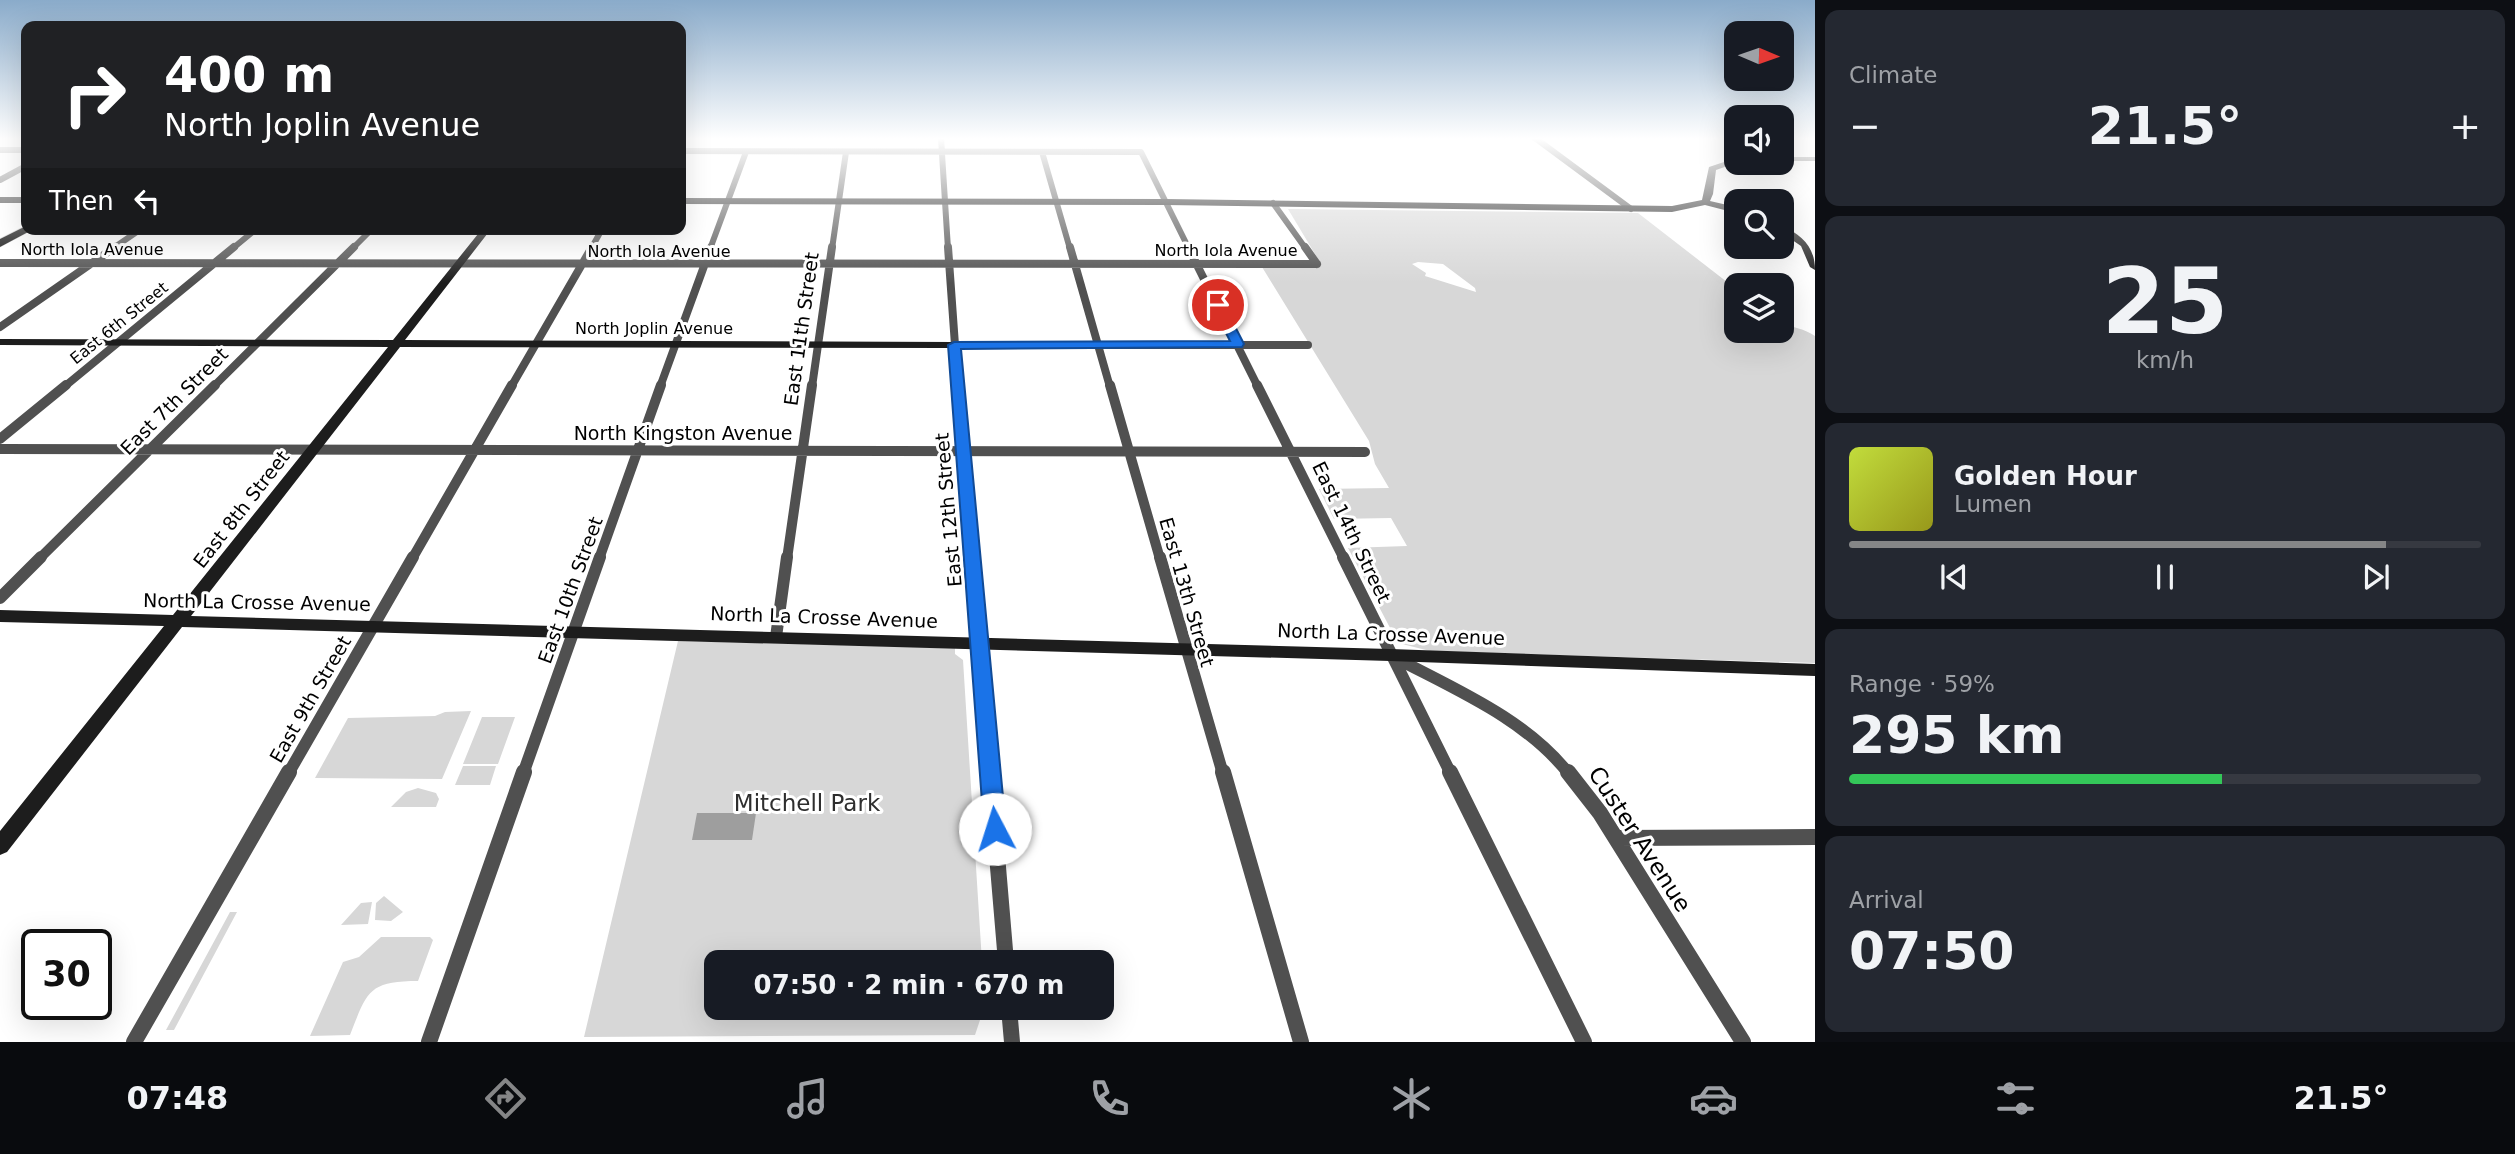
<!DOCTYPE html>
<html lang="en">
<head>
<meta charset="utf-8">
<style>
  :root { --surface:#171b24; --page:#242831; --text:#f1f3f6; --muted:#9ea1a6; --line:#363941; --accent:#858687 }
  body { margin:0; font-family:"DejaVu Sans",sans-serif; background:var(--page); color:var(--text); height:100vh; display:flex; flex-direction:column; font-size:26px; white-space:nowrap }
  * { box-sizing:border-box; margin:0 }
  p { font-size:23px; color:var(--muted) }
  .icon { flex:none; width:38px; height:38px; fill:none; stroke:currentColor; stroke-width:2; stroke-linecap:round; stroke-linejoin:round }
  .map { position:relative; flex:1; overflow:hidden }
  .drawer { display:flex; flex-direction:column; gap:10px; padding:10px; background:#0d0f14; width:700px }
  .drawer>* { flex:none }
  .guide { position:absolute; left:21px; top:21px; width:665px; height:214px; border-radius:14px; box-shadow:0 7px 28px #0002; background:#202124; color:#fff; overflow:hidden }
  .needle { width:46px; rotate:92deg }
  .fabs { position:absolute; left:1724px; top:21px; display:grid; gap:14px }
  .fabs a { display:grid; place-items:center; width:70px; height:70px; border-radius:14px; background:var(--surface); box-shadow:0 7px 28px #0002; font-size:35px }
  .speed { position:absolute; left:21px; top:929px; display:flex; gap:14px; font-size:35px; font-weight:700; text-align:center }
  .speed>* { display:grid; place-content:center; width:91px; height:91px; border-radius:50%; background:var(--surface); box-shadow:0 7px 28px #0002; line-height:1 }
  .speed .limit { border:4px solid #111; border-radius:10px; background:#fff; color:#111 }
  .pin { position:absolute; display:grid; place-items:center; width:60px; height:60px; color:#fff; margin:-30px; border:4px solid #fff; border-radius:50%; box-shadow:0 2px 7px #0007 }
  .me { position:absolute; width:77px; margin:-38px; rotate:355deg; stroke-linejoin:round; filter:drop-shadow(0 0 5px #0008) }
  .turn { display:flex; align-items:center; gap:24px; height:147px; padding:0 28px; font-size:32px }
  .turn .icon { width:91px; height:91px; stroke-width:2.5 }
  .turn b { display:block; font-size:49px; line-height:60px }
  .then { display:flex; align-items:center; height:66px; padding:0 28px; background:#0003; gap:14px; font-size:26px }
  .big { font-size:52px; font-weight:700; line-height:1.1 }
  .drawer .widget { flex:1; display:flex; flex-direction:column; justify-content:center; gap:10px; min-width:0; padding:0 24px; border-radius:14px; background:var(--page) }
  .drawer .dial { align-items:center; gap:0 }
  .dial b { font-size:91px; line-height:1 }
  .song { display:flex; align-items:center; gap:21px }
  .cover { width:84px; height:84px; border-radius:10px; background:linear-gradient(135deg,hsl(70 70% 55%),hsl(60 70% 35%)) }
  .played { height:7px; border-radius:4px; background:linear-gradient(90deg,var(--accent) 85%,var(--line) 85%) }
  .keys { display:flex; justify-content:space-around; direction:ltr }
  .heat { display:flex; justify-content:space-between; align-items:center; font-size:38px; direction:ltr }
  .charge { height:10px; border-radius:5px; background:linear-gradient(90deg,#34c759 59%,var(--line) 0) }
  .trip { position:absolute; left:704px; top:950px; width:410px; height:70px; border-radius:14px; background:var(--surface); box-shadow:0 7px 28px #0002; font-weight:700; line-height:70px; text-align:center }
  .menu { display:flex; height:112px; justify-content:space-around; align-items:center; background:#090b0e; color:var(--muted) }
  .menu .icon { width:49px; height:49px }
  .menu .active { color:var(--accent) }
  .menu b { font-size:32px; color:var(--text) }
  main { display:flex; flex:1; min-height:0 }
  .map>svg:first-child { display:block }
  .green { fill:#d7d7d7; fill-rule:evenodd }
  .water { fill:#9e9e9e }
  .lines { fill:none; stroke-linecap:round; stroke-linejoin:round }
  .primary-casing { stroke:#dbdbdb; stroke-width:1 }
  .street-far4 { stroke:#505050; stroke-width:6 }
  .street-far3 { stroke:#505050; stroke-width:8 }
  .street-far2 { stroke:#505050; stroke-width:10 }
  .street-far1 { stroke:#505050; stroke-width:12 }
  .street { stroke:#505050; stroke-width:16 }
  .secondary { fill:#1d1d1d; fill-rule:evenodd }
  .primary { fill:#000; fill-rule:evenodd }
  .route { fill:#1a73e8; stroke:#114b97; stroke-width:2 }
  .labels { text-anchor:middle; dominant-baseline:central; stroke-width:6; stroke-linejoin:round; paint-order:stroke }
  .far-street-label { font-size:16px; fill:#000; stroke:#fff }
  .street-label { font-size:19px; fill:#000; stroke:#fff }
  .near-park-label { font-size:23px; fill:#2e2e2e; stroke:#fff }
  .near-street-label { font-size:23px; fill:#000; stroke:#fff }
</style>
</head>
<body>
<main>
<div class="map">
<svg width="1815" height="1042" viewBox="0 0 1815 1042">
  <rect width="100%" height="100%" fill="#fff"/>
  <!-- green -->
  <path class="green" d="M1288 209 1638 213 1736 289V331H1782V321C1793 329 1804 328 1815 336V663L1430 651 1398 643 1348 548 1407 546 1391 518 1334 519 1319 489 1389 488 1375 464 1369 441 1262 267 1321 264ZM1418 262 1443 264 1475 288 1476 292 1425 276 1426 273 1412 264Z
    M678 641 955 648V654L963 660 982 962H716V1008H984L975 1035 584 1037Z
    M471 711 442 779 315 778 348 718 435 716 445 712Z
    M482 717H515L498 764H463Z
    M463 766H496L490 785H455Z
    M418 788 436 793 439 799 436 807H391L406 792Z
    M384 896 403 912 391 921 375 920 376 903Z
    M372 902 368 924 341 925 361 903Z
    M230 912H237L174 1030H166Z
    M381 937H430L433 940 418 981C368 981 367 992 350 1035L310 1036 343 962 359 957Z"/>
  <!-- water -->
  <path class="water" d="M697 813H756L752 840H692Z"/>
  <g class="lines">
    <defs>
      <path id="primary" d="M26 226V229H31L30 231 0 247V239Z"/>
    </defs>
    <!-- primary casing -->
    <use href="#primary" class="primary-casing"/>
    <!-- street-far4 -->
    <path class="street-far4" d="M941 138 948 249
      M1535 138 1631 209
      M0 150H26
      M681 151 1141 152 1189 249
      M1042 152 1070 249
      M0 180 26 166
      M1273 203 1306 249
      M112 249 141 229
      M232 249 256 229
      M352 249 372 229
      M591 249 602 229
      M710 249 746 152
      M832 249 846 152"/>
    <!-- street-far3 -->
    <path class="street-far3" d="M948 247 958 387
      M1070 247 1110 387
      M1188 247 1258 387
      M1305 247 1317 264
      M0 263 1317 264
      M0 327 115 247
      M954 345H1308
      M64 387 234 247
      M213 387 354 247
      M511 387 592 247
      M660 387 711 247
      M812 387 832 247"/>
    <!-- street-far2 -->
    <path class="street-far2" d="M957 385 972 559
      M1110 385 1160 559
      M1257 385 1344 559
      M0 439 66 385
      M0 449 1365 452
      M39 559 215 385
      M412 559 512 385
      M599 559 661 385
      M787 559 812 385"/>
    <!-- street-far1 -->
    <path class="street-far1" d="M972 557 990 774
      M1160 557 1223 774
      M1343 557 1451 774
      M0 598 41 557
      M776 637 787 557
      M1392 656C1454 689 1525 718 1569 774
      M288 774 413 557
      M523 774 600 557"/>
    <!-- street -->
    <path class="street" d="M990 772 1006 962
      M1223 772 1301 1042
      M1450 772 1584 1042
      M1568 772 1600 813 1743 1042
      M1616 838 1815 837
      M1009 1008 1012 1042
      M134 1042 289 772
      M429 1042 524 772"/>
    <!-- secondary -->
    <path class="secondary" d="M1782 157H1815V161H1782Z
      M1736 158V163L1716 170 1713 194 1710 201 1736 207V213L1705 205 1672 212 1166 205 681 204V198L1166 199 1672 206 1702 200 1709 167Z
      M0 197H26V203H0Z
      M1782 226C1802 235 1815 247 1815 270L1810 267 1801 246 1782 233Z
      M482 229H491L405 340 954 342 960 345 954 348 400 347 191 616 1390 649 1815 664V676L1390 661 182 627 7 852 0 855V831L164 626 0 622V610L173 615 388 347 0 345V339L393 340Z"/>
    <!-- primary -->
    <use href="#primary" class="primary"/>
  </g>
  <!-- sky -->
  <linearGradient id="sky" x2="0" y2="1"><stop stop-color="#8aabca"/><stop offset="0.49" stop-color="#fff"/><stop offset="1" stop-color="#fff" stop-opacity="0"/></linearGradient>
  <rect width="1815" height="283" fill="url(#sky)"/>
  <!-- route -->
  <path class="route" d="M1213 302 1224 305 1244 344 1242 347 961 349 1006 829 1002 836 995 839 987 836 984 829 948 345 954 342 1230 341 1212 305Z"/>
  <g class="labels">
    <!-- far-street labels -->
    <g class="far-street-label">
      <text x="92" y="249">North Iola Avenue</text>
      <text x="1226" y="250">North Iola Avenue</text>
      <text x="659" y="251">North Iola Avenue</text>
      <text transform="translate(119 323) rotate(-39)">East 6th Street</text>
      <text x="654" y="328">North Joplin Avenue</text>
    </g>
    <!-- street labels -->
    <g class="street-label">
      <text transform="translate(801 329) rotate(-82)">East 11th Street</text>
      <text transform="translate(174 401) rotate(-45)">East 7th Street</text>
      <text x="683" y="433">North Kingston Avenue</text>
      <text transform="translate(241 509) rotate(-52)">East 8th Street</text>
      <text transform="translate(948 510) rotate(-95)">East 12th Street</text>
      <text transform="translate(1352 532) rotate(64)">East 14th Street</text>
      <text transform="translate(570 590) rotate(-70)">East 10th Street</text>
      <text transform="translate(1187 592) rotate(74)">East 13th Street</text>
      <text transform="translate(257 602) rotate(1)">North La Crosse Avenue</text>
      <text transform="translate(824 617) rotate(2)">North La Crosse Avenue</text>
      <text transform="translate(1391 634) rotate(2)">North La Crosse Avenue</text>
      <text transform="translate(310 699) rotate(-60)">East 9th Street</text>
    </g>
    <!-- near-park labels -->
    <g class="near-park-label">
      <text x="807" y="803">Mitchell Park</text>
    </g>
    <!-- near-street labels -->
    <g class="near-street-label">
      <text transform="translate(1640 839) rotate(57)">Custer Avenue</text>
    </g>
  </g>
</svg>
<div class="fabs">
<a><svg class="needle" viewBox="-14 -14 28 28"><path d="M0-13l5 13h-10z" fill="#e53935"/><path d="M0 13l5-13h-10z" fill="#9ea1a6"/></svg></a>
<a><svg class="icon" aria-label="sound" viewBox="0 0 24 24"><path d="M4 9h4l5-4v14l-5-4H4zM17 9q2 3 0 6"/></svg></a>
<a><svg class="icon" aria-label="search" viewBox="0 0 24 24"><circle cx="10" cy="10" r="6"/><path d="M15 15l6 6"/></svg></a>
<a><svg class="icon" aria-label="layers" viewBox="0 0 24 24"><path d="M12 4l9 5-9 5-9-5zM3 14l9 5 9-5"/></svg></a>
</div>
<div class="speed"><div class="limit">30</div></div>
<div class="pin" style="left:1218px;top:305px;background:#d93025"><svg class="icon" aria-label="arrive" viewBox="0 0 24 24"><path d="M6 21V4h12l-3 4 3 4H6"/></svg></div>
<svg class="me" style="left:995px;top:829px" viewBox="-20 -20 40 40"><circle r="19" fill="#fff"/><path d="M0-13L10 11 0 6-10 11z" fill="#1a73e8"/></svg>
<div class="trip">07:50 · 2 min · 670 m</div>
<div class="guide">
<div class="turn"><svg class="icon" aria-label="right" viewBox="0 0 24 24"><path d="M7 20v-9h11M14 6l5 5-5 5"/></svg><div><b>400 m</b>North Joplin Avenue</div></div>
<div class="then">Then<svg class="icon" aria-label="left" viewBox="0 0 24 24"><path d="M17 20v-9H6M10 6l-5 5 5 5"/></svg></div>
</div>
</div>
<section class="drawer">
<div class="widget"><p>Climate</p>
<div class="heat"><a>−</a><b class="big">21.5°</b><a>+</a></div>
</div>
<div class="widget dial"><b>25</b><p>km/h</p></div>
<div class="widget">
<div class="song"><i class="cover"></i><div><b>Golden Hour</b><p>Lumen</p></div></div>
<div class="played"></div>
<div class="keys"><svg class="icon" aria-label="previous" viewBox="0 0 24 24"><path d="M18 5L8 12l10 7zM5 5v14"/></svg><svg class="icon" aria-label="pause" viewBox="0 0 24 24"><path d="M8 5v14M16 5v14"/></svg><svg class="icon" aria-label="next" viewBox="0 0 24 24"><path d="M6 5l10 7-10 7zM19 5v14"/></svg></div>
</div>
<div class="widget"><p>Range · 59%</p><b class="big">295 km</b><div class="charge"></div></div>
<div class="widget"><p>Arrival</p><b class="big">07:50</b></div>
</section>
</main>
<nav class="menu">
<b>07:48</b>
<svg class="icon active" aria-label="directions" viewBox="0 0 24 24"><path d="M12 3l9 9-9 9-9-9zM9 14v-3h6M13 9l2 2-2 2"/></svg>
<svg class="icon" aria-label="music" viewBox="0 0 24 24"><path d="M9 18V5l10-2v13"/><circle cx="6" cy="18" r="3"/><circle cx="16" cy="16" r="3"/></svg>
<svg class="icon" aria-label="phone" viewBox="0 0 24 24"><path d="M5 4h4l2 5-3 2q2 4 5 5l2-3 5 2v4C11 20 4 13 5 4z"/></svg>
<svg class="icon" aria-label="climate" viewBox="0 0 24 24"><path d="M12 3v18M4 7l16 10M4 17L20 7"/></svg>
<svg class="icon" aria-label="car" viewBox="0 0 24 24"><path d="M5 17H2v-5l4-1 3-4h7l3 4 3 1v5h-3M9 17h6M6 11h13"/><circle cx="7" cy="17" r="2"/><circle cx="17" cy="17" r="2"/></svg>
<svg class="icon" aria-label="filters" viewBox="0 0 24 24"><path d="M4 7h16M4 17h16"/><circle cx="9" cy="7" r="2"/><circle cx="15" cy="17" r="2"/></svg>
<b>21.5°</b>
</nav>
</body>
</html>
